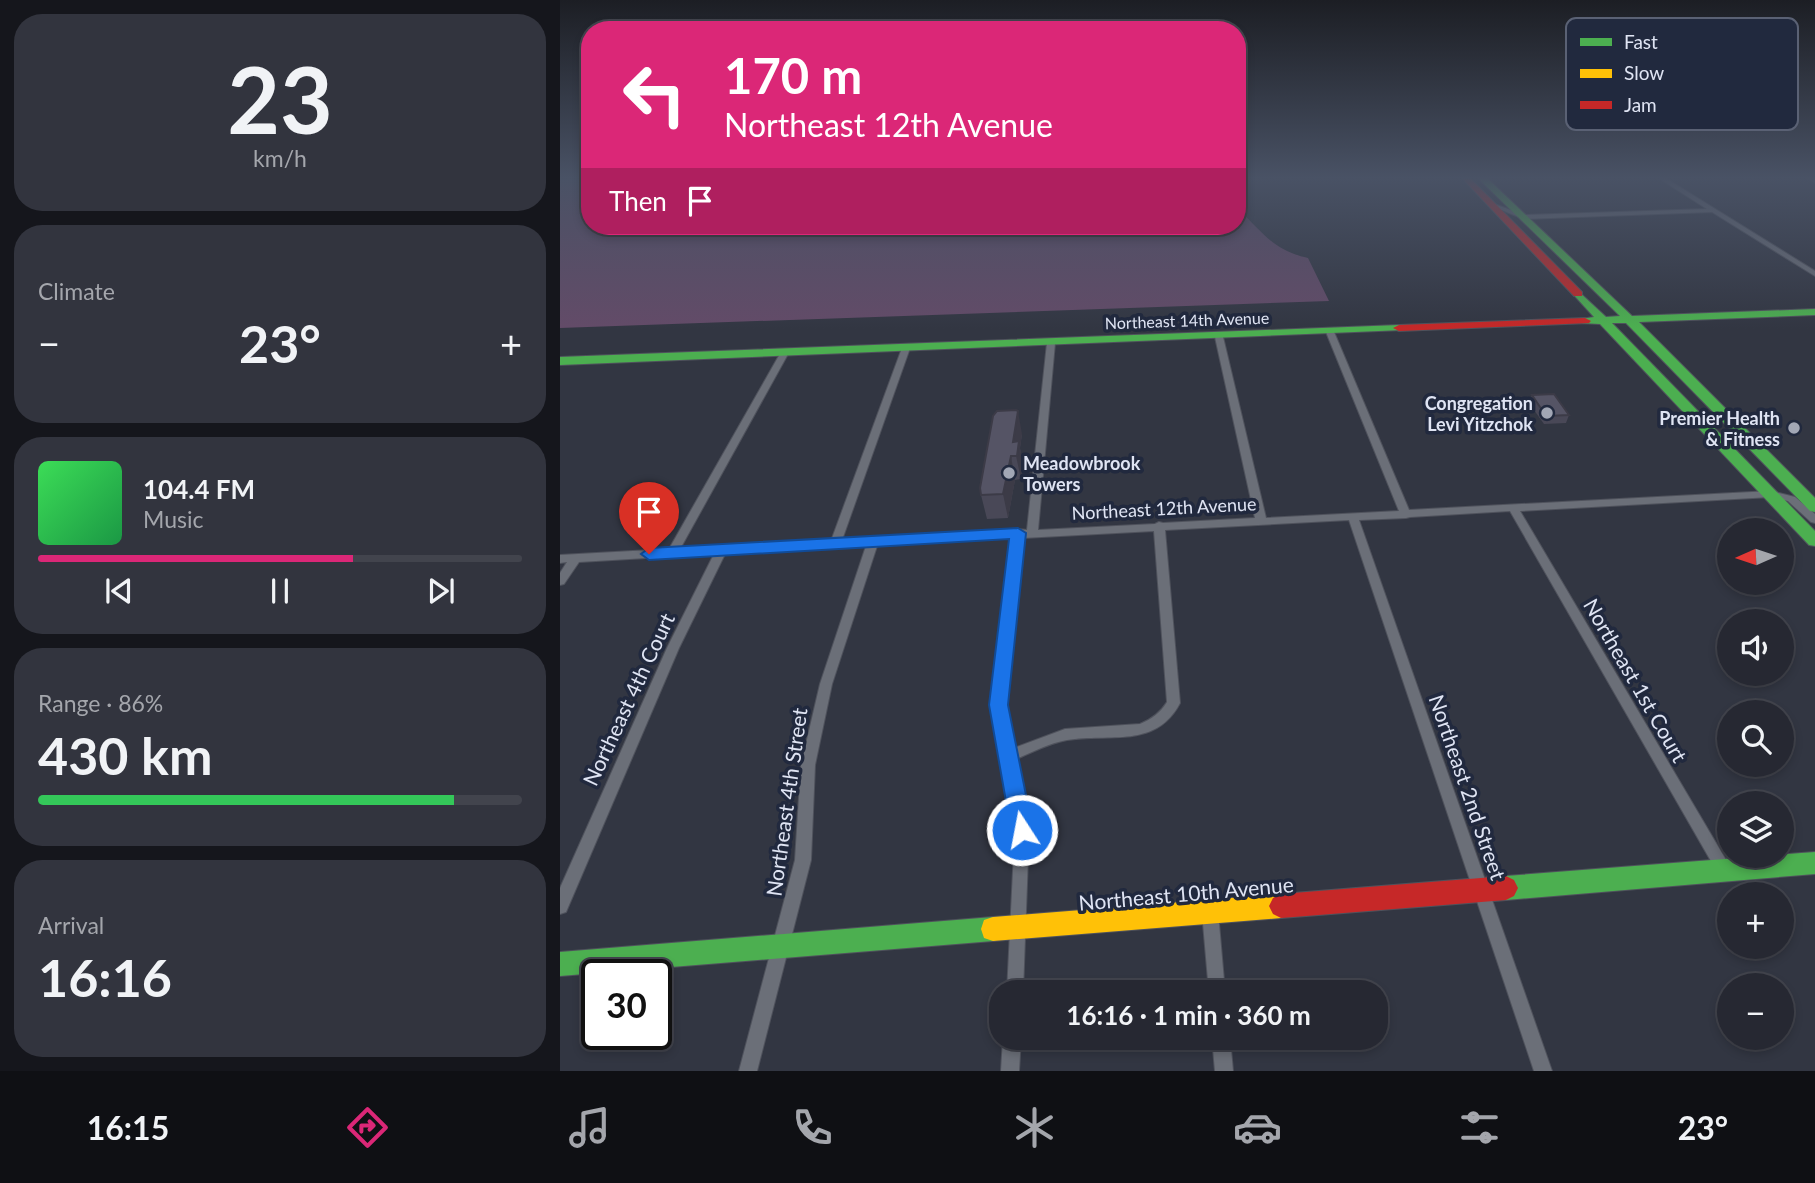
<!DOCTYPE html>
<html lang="en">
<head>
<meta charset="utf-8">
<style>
  :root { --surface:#262832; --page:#32343e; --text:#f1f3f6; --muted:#a4a6ac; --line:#42444d; --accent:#db2777 }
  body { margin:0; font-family:Lato,sans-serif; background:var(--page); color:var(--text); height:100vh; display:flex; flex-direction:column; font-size:26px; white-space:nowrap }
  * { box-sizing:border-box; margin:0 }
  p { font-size:23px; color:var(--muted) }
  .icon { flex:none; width:38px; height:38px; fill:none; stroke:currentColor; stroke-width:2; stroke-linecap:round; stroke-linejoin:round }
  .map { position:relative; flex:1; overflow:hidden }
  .drawer { display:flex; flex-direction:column; gap:14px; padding:14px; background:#15161c; width:560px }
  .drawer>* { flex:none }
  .banner { position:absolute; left:21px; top:21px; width:665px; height:214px; border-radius:28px; box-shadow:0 4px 10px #0003,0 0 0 2px var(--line); background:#db2777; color:#fff; overflow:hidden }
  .needle { width:46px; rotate:267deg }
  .buttons { position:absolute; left:1157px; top:518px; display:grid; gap:14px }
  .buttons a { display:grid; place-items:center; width:77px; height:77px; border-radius:50%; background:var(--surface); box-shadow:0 4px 10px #0003,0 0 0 2px var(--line); font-size:35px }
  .speed { position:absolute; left:21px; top:959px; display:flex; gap:14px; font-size:35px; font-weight:700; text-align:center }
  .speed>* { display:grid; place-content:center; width:91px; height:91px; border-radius:50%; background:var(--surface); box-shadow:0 4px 10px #0003,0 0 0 2px var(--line); line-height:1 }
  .speed .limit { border:4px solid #111; border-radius:10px; background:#fff; color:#111 }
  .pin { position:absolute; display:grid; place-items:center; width:60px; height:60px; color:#fff; margin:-72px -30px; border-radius:50% 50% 50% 0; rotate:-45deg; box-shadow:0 0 7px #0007 }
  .pin .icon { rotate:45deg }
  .me { position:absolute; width:77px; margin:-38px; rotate:349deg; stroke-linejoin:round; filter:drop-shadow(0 0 5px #0008) }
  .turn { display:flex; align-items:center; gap:24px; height:147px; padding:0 28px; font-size:32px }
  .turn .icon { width:91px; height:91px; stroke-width:2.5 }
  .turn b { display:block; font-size:49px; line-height:60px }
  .then { display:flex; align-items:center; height:66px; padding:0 28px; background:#0003; gap:14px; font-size:26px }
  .big { font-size:52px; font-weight:700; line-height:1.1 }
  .drawer .tile { flex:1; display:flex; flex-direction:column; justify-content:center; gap:10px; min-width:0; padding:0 24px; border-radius:28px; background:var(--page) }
  .drawer .dial { align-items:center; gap:0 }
  .dial b { font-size:91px; line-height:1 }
  .song { display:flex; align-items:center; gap:21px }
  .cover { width:84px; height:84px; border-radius:10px; background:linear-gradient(135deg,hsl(130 70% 55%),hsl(140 70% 35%)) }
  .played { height:7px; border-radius:4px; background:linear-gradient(90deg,var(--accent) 65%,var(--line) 65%) }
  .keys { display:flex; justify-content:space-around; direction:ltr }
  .heat { display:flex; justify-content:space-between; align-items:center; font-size:38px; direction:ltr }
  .charge { height:10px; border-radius:5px; background:linear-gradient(90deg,#34c759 86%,var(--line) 0) }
  .trip { position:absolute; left:429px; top:980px; width:399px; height:70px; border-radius:28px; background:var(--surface); box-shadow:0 4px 10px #0003,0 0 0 2px var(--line); font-weight:700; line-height:70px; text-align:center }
  .dock { display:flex; height:112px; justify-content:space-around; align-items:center; background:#0f1014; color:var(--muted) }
  .dock .icon { width:49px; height:49px }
  .dock .selected { color:var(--accent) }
  .dock b { font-size:32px; color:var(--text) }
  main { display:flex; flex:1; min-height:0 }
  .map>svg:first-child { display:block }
  .green { fill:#634b68 }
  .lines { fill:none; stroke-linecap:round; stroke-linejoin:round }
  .street-casing { stroke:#4f525c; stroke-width:2 }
  .fast-casing { stroke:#4f525c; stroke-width:2 }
  .slow-casing { stroke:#4f525c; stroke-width:2 }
  .jam-casing { stroke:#4f525c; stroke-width:2 }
  .street { fill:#6b6f78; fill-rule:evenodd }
  .fast { fill:#4caf50; fill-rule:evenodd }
  .slow { fill:#ffc107; fill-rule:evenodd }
  .jam { fill:#c62828; fill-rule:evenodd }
  .wall { fill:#494857 }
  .shaded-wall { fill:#3c3b47 }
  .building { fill:#555465; stroke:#3c3b47; stroke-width:2 }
  .route { fill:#1a73e8; stroke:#114b97; stroke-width:2 }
  .poi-dot { fill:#a2a7b5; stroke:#21293e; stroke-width:2.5 }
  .labels { text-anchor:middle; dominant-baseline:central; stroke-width:7; stroke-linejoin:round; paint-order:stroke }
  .far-street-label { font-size:16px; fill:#dfe4f3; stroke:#21293e }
  .poi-label { font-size:18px; font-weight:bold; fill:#dfe4f3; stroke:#21293e; text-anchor:end }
  .street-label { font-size:18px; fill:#dfe4f3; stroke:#21293e }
  .near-street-label { font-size:21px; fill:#dfe4f3; stroke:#21293e }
  .key { fill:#21293e; stroke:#5a6174; stroke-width:2 }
  .key-label { font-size:19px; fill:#dfe4f3 }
</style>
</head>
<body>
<main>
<section class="drawer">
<div class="tile dial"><b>23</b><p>km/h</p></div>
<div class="tile"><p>Climate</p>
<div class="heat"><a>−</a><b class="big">23°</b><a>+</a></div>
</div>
<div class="tile">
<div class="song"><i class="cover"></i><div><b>104.4 FM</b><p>Music</p></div></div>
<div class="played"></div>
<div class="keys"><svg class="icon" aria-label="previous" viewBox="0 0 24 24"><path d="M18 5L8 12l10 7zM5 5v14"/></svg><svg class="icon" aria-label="pause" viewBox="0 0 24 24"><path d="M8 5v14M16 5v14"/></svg><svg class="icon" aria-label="next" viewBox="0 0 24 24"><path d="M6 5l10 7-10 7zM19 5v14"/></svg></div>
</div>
<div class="tile"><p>Range · 86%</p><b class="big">430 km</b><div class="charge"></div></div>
<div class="tile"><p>Arrival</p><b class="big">16:16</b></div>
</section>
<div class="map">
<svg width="1255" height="1071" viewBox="0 0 1255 1071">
  <rect width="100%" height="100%" fill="#323642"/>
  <!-- green -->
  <path class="green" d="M13 179H30V226H677V208C703 232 712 250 748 258L769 301 0 328V180Z"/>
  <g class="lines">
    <defs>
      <path id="street" d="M1100 179H1107L1255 271V276L1152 212 964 219 929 205 934 204 965 215 1147 209Z
        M1249 179H1255V183Z
        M767 330 774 332 849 510 1211 491 1235 497 1255 514V523L1251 522 1228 501 1211 497 960 511 1169 865 1172 870 1169 875 1164 878 1159 875 950 511 850 517 846 518 799 520 992 1071H974L789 520 605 530 620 703C596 749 550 733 507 740 489 743 473 752 456 759L469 830 463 992H447L455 830 433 705 452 538 317 546 272 684 255 765 251 860 197 1071H179L235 860 241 765 260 684 306 546 165 554 119 648 6 912 0 914V888L107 648 154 554 19 562 4 584 0 585V573L7 562 0 563V555L109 549 221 352H227L228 354 120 549 271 541 342 348 346 346 350 348 282 540 454 531 458 529 467 530 487 343 491 341 495 343 478 530 595 524 599 522 603 523 695 518 655 337 659 335 663 337 706 518 839 511 766 332ZM594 531 607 702C600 713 592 719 580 724L505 729 454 748 445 705 463 538Z
        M650 904 656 906 658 912 665 992H649L642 912 644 906Z
        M443 1038H461L459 1071H441Z
        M652 1038H670L673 1071H655Z"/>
      <path id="fast" d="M919 179H928L1072 316 1255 309V315L1079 322 1255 498V512L1250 511 1066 323H1052L1255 531V546L1249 545 1040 324 1021 323V319L1034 317 1013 294 1018 291 1046 317 1060 316Z
        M839 325 845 328 843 330 0 365V357Z
        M1255 852V874L946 900 938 896 934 888 938 880 946 876Z
        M433 917 442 920 445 929 442 938 433 941 0 976V952Z"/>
      <path id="slow" d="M721 894 729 898 733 906 729 914 721 918 433 941 424 938 421 929 424 920 433 917Z"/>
      <path id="jam" d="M903 179H911L1022 292V296H1014Z
        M1025 318 1031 321 1029 323 839 331 833 328 839 325Z
        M946 876 954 880 958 888 954 896 946 900 721 918 713 914 709 906 713 898 721 894Z"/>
    </defs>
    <!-- street casing -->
    <use href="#street" class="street-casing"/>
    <!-- fast casing -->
    <use href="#fast" class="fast-casing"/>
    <!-- slow casing -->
    <use href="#slow" class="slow-casing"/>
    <!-- jam casing -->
    <use href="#jam" class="jam-casing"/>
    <!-- street -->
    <use href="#street" class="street"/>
    <!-- fast -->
    <use href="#fast" class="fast"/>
    <!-- slow -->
    <use href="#slow" class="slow"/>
    <!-- jam -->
    <use href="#jam" class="jam"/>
  </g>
  <!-- wall -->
  <path class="wall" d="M972 395 1009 415 1006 423 984 424 969 403Z
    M462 434 460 448 463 465 461 479 455 480 448 518 427 519 421 495Z"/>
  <!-- shaded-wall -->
  <path class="shaded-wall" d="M458 411 462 434 460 448 463 465 461 479 453 442Z
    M451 456 455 480 448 518 443 494Z"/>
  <!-- building -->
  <path class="building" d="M994 394 1009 415 986 416 972 395Z
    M456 410 458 411 453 442 459 441 457 456H451L443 494 421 495 420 488 433 416 437 411Z"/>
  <!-- sky -->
  <linearGradient id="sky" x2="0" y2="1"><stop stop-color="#1c1e24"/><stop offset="0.54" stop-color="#495265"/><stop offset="1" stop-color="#495265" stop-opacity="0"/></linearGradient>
  <rect width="1255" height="329" fill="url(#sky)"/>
  <!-- route -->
  <path class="route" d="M458 528 466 533 448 705 473 830 470 837 462 840 454 837 451 830 429 705 449 539 89 560 81 554 89 548Z"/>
  <!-- markers -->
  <g class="poi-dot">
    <circle cx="987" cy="413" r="7"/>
    <circle cx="1234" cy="428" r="7"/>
    <circle cx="449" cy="473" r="7"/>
  </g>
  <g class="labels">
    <!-- far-street labels -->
    <g class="far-street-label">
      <text transform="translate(627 320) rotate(-2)">Northeast 14th Avenue</text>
    </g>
    <!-- poi labels -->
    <g class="poi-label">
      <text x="973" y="403">Congregation<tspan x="973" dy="21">Levi Yitzchok</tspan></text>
      <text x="1220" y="418">Premier Health<tspan x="1220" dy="21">&amp; Fitness</tspan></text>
      <text x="463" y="463" text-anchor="start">Meadowbrook<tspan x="463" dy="21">Towers</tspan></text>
    </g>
    <!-- street labels -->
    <g class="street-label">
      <text transform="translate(604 508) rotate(-3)">Northeast 12th Avenue</text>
    </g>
    <!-- near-street labels -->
    <g class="near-street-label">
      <text transform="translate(1076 680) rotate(60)">Northeast 1st Court</text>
      <text transform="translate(68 699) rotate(-65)">Northeast 4th Court</text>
      <text transform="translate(908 787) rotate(71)">Northeast 2nd Street</text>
      <text transform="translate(226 802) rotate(-82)">Northeast 4th Street</text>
      <text transform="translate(626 893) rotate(-5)">Northeast 10th Avenue</text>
    </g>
  </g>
  <!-- legend -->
  <rect x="1006" y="18" width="232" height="112" rx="10" class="key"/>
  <rect x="1020" y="38" width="32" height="8" fill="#4caf50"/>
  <rect x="1020" y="69" width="32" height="9" fill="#ffc107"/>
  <rect x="1020" y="101" width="32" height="8" fill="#c62828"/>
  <g class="key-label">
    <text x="1064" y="49">Fast</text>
    <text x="1064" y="80">Slow</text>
    <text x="1064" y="112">Jam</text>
  </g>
</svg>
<div class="buttons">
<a><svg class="needle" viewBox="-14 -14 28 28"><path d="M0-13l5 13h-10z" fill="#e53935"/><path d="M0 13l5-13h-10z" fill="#a4a6ac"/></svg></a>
<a><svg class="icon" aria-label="sound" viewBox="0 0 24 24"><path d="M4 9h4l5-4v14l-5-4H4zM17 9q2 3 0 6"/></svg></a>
<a><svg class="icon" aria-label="search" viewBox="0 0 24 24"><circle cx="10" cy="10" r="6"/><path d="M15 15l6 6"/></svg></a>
<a><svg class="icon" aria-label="layers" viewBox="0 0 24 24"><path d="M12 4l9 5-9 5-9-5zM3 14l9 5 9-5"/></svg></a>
<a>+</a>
<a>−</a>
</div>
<div class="speed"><div class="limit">30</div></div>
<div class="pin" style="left:89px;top:554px;background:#d93025"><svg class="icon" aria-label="arrive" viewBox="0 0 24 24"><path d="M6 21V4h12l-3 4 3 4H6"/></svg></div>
<svg class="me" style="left:462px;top:830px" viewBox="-20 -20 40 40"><circle r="17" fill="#1a73e8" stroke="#fff" stroke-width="3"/><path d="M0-11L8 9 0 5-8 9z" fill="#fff"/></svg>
<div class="trip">16:16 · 1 min · 360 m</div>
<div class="banner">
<div class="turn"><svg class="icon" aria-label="left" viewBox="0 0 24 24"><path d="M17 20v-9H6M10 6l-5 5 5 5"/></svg><div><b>170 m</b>Northeast 12th Avenue</div></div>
<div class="then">Then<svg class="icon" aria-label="arrive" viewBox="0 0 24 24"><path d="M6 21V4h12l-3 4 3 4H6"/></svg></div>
</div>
</div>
</main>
<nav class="dock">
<b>16:15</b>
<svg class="icon selected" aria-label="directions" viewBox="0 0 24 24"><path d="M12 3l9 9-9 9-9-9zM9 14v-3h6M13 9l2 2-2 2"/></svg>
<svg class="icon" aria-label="music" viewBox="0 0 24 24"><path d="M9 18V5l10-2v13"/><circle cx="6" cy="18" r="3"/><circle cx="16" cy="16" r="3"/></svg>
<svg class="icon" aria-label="phone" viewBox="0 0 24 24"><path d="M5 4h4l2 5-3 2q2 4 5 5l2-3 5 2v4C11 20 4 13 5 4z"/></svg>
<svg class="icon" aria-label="climate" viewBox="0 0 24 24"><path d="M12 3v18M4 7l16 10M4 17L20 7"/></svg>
<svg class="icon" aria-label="car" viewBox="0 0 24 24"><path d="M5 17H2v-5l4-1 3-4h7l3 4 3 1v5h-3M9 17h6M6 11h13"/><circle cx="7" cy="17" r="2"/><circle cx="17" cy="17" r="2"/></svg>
<svg class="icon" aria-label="filters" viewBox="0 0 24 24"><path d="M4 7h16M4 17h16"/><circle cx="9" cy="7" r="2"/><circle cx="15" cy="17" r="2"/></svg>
<b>23°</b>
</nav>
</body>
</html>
